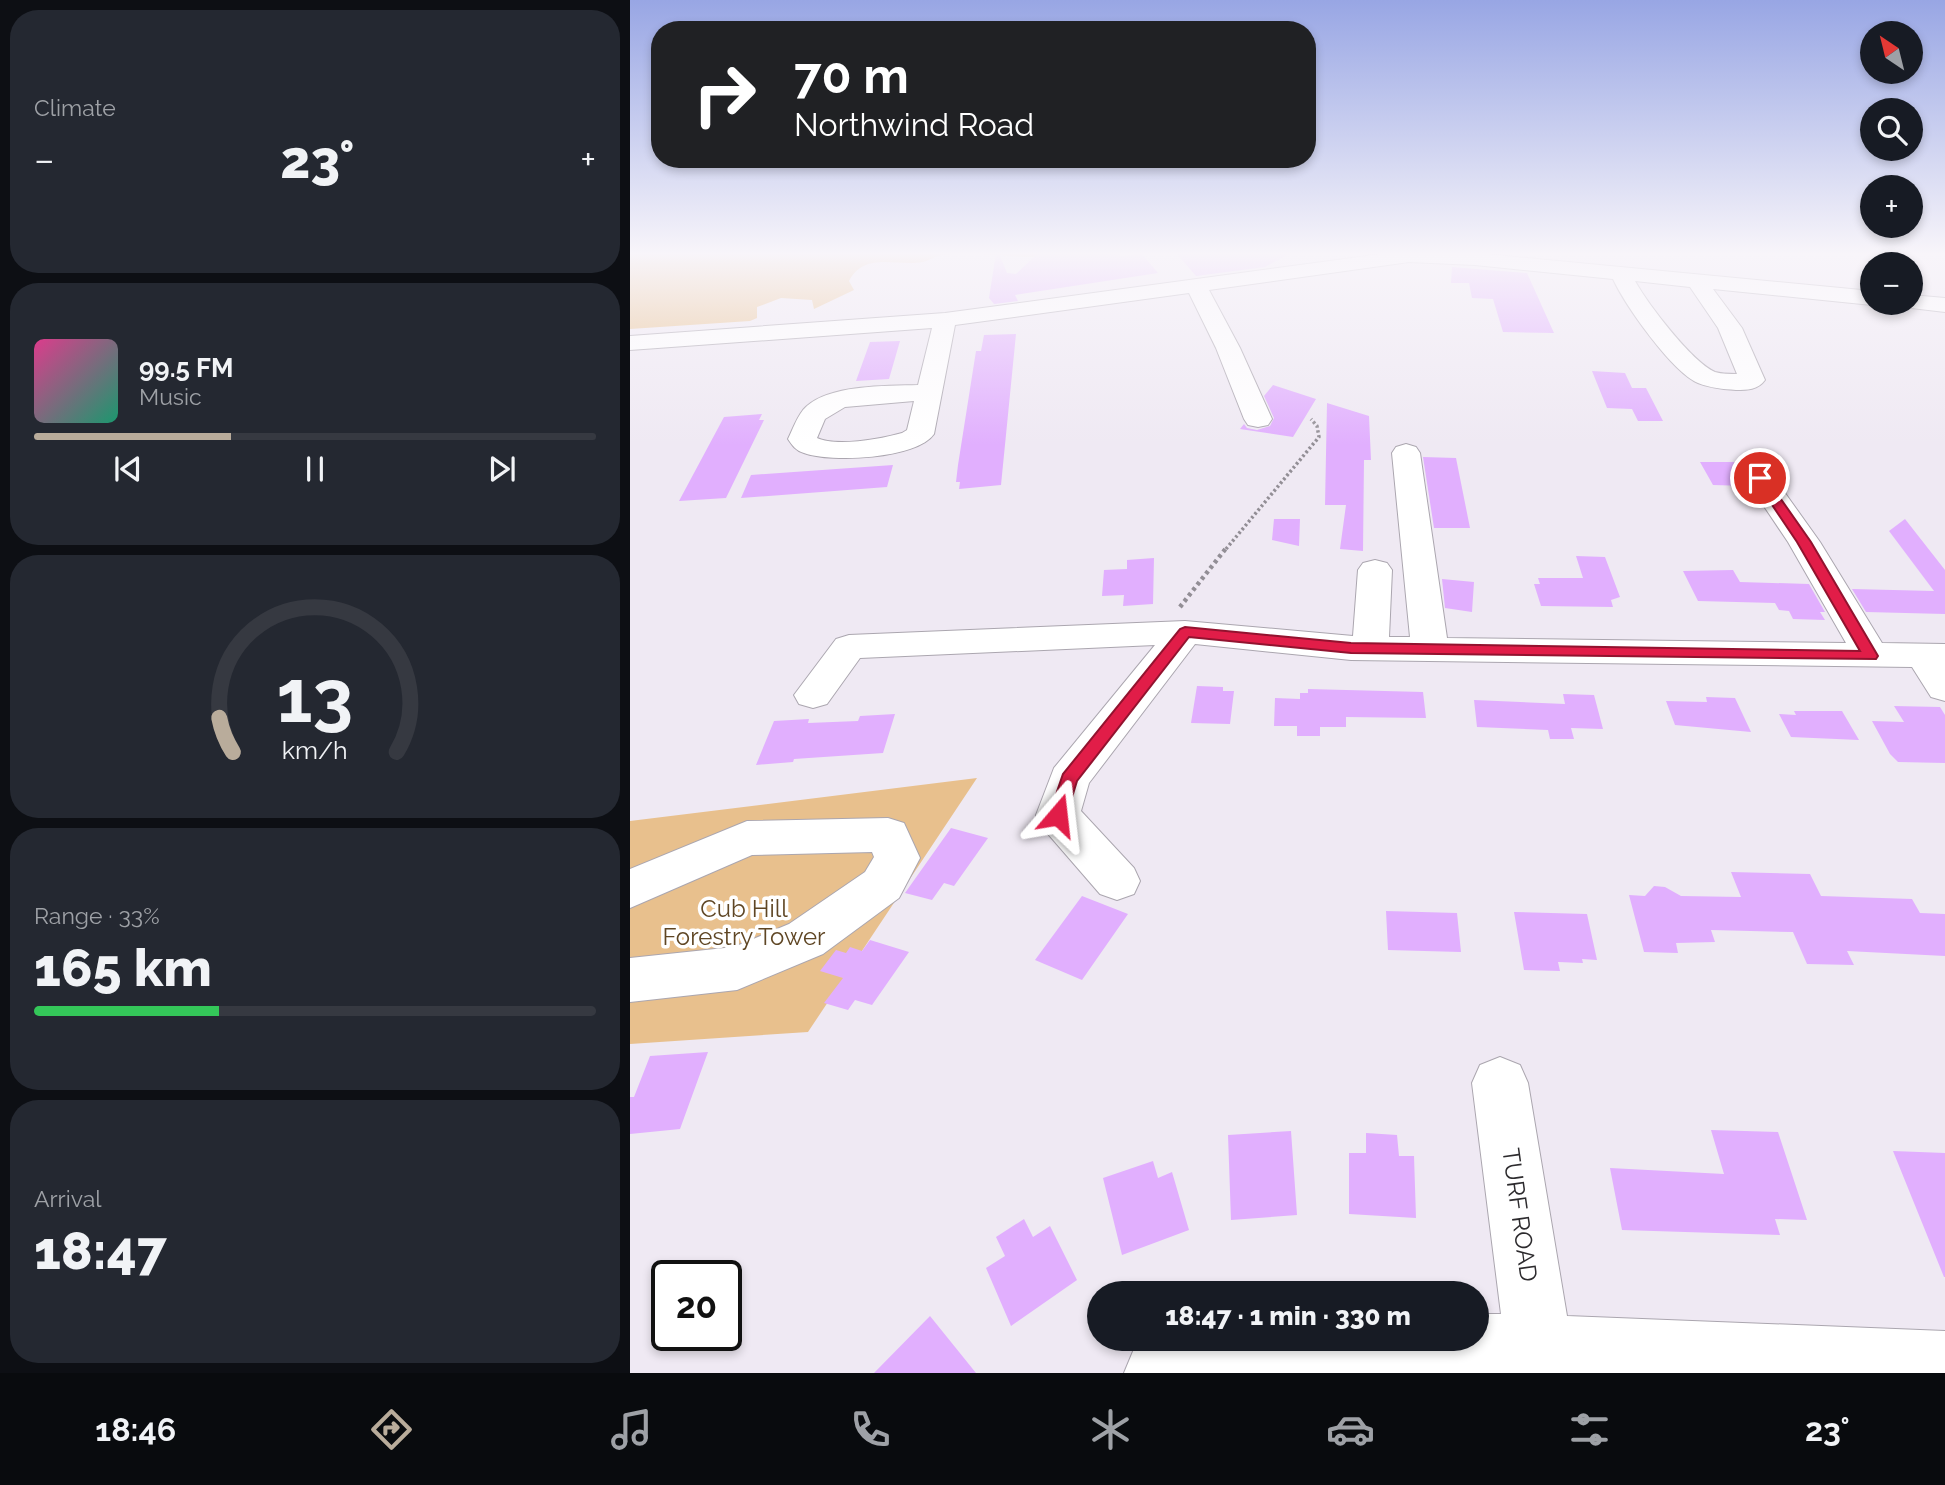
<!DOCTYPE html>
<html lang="en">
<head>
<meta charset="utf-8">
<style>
  :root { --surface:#171b24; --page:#242831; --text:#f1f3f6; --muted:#9ea1a6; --line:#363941; --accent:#b9ac9b }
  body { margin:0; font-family:Raleway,sans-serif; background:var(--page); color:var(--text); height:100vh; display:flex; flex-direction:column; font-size:26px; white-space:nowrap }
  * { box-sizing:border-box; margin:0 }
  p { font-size:23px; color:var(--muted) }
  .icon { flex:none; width:38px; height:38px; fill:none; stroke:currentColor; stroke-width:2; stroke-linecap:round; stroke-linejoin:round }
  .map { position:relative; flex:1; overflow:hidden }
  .sheet { display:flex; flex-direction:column; gap:10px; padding:10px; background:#0d0f14; width:630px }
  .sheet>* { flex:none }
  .banner { position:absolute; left:21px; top:21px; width:665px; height:147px; border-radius:28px; box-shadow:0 4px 10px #0003; background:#202124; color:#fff; overflow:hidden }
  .needle { width:46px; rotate:325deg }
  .tools { position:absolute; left:1230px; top:21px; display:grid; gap:14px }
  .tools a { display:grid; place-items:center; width:63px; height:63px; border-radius:50%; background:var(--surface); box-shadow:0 4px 10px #0003; font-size:35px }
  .speed { position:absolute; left:21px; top:1260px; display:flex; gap:14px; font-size:35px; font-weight:700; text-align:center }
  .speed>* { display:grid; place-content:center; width:91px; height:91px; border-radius:50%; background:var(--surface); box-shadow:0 4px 10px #0003; line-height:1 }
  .speed .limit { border:4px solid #111; border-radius:10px; background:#fff; color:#111 }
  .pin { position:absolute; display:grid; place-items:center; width:60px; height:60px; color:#fff; margin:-30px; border:4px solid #fff; border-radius:50%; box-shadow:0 2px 7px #0007 }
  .me { position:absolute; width:77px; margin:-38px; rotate:17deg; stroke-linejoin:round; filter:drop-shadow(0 0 5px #0008) }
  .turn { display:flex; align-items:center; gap:24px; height:147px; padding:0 28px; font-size:32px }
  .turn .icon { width:91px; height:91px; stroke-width:2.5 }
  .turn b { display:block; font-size:49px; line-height:60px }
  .big { font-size:52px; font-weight:800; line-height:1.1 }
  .sheet .card { flex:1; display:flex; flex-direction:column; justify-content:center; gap:10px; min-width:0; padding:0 24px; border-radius:28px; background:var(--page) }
  .sheet .dial { align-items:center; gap:0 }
  .dial svg { height:182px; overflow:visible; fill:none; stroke:var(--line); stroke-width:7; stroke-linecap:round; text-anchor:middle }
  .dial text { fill:var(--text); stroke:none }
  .song { display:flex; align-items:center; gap:21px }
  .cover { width:84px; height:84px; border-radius:10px; background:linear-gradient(135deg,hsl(330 70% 55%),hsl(160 70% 35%)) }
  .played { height:7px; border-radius:4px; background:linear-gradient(90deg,var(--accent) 35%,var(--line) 35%) }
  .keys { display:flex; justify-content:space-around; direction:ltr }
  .heat { display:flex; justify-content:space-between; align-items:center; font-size:38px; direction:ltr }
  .charge { height:10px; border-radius:5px; background:linear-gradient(90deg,#34c759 33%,var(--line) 0) }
  .trip { position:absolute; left:457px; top:1281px; width:402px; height:70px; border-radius:35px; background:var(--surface); box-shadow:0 4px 10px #0003; font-weight:800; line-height:70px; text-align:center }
  .tab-bar { display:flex; height:112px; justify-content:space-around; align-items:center; background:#090b0e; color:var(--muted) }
  .tab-bar .icon { width:49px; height:49px }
  .tab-bar .current { color:var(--accent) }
  .tab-bar b { font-size:32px; color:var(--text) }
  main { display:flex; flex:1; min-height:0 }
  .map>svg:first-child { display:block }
  .green { fill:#e8c08d }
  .building { fill:#e1affe }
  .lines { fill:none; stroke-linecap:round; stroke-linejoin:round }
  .minor-casing { stroke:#aba6af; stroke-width:2 }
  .path-far1 { stroke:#928e95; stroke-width:3.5; stroke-dasharray:2.5 2.5; stroke-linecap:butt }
  .path { stroke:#928e95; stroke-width:4.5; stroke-dasharray:3.5 3.5; stroke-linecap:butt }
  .minor { fill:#fff; fill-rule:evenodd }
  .route { fill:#e11d48; stroke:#92132f; stroke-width:2 }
  .labels { text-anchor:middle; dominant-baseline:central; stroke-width:7; stroke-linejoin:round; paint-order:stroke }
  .near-park-label { font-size:24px; fill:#5f4624; stroke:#fff }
  .near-street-label { font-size:24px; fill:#2d2b2e; stroke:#fff }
</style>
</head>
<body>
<main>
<section class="sheet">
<div class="card"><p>Climate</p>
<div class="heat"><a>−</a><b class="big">23°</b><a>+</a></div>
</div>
<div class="card">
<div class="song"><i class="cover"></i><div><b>99.5 FM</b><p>Music</p></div></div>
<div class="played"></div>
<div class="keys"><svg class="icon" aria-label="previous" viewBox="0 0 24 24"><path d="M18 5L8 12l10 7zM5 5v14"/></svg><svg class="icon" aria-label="pause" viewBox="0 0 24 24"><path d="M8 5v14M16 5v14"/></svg><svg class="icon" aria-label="next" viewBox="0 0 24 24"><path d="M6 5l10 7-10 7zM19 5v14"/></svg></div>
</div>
<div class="card dial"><svg viewBox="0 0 100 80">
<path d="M14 69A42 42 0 1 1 86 69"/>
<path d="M14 69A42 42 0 0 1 8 54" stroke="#b9ac9b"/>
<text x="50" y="56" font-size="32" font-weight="700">13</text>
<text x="50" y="72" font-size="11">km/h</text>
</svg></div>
<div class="card"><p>Range · 33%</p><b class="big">165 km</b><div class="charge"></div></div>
<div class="card"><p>Arrival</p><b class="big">18:47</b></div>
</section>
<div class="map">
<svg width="1315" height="1373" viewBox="0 0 1315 1373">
  <rect width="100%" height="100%" fill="#efe9f3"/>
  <!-- green -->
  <path class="green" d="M0 253H428C396 261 377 254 347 254 335 254 320 253 308 256 303 257 298 261 293 262 266 267 235 251 219 281L224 290 184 309 182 300 151 298 127 307V318L120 321 0 329Z
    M347 778 178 1032 0 1044V821Z"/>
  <!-- building -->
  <path class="building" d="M366 253H369L377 273 386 274 408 253H489L491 256 512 254 528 273 385 295 388 301 364 304 359 298Z
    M546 253H661L635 267 566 276Z
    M822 267 897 273 924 333 873 332 863 299 842 298 839 283H821Z
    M386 334 371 485 329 489 330 482H326L328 465 346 351H351L354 335Z
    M270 341 259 379 226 381 240 342Z
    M962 371 995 373 1002 388H1016L1033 421H1008L1002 409 977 408Z
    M643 385 686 399 663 437 610 429 614 424 617 428 627 430 640 426 644 418 634 396Z
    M697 403 739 416 741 460H734L733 551 710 549 716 505H695Z
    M132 414 129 420H134L96 498 49 501 94 417Z
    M793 457 826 458 840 528H804Z
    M1070 462H1109L1116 473 1112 478 1117 486 1083 485Z
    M263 465 257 487 111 498 121 475Z
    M644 519H670L669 546 642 540Z
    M1275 519 1315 570V614L1236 612 1222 589 1304 591 1259 531Z
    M946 556 975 557 990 597 981 600 983 607 911 606 904 584H910L908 578H953Z
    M524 558 523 604 493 606 494 595 472 596 474 570 497 569V560Z
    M1103 570 1110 582 1179 584 1195 612H1190L1195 620 1163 619 1159 611 1149 610 1145 603 1068 601 1053 571Z
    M812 579 844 582 842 612 815 608Z
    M567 686 593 687V691H604L600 724 561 723Z
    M678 689 793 692 796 718 716 717V727H690V736H667V726H644L645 698 670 699V693H678Z
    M933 694 964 695 973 729 941 728 944 739H920L918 730 847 727 844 700 935 704Z
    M1076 697 1105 698 1121 732 1045 725 1036 701 1077 702Z
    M1264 706 1310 707 1315 715V763L1268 762 1260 754 1242 721 1274 722Z
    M1164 711H1212L1229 740 1161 737 1149 714 1166 715Z
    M265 714 253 753 164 759 163 762 126 765 144 721 179 719 178 723 228 721 230 716Z
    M321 828 358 838 324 886 314 883 302 900 275 893Z
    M1101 872 1180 874 1191 896 1282 899 1290 913 1315 914V956L1217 951 1224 965 1177 964 1163 932 1081 930 1085 942 1046 943 1048 953 1014 952 999 895 1015 896 1024 886 1035 887 1051 896 1111 897Z
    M452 896 498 914 452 980 405 960Z
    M756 911 827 913 831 952 758 950Z
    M884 912 957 914 967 960 952 959 953 963 928 962 930 971 894 970Z
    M240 940 279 952 242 1005 225 1000 218 1010 194 1003 213 978 190 971 206 950 216 953 220 947 232 951Z
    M78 1052 50 1129 0 1134V1097H4L20 1056Z
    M1081 1130 1148 1132 1177 1220 1145 1219 1150 1235 992 1230 980 1168 1094 1174Z
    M661 1131 667 1215 601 1220 598 1135Z
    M736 1133 767 1135 769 1156H784L786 1218 719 1214V1153H736Z
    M1263 1151 1315 1153V1277H1314Z
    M523 1161 528 1178 542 1172 559 1230 492 1255 473 1178Z
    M394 1219 403 1237 420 1226 447 1280 381 1326 356 1268 375 1256 366 1237Z
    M300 1316 346 1373H244Z"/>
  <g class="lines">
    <defs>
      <path id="minor" d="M759 253H845L1242 291V303H1249L1242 305 1083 289 1112 328 1135 380C1128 390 1117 390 1106 390 1093 389 1080 388 1068 383 1042 372 995 305 983 279L845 265 779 262 579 290 610 348 642 419 638 425 628 427 618 425 614 419 586 348 559 293 325 325 304 434C287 459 201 463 174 453 166 451 162 445 158 439 163 429 166 419 173 410 195 384 257 386 288 385L302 328 0 350V336L315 313ZM1005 281 1060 287 1088 328 1107 374C1100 374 1092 374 1085 372 1061 361 1018 304 1005 281ZM284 401 277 430 272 433C251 439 206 447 187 438L195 419 215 407Z
        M1281 295 1315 298V312L1273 307 1270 303H1281Z
        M776 444 786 447 790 453 817 638 1216 643 1158 542 1115 478 1120 472 1130 469 1140 472 1190 542 1252 643 1315 644V701L1301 697 1282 667 721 660 565 644 459 783 451 811 504 868 510 881 504 894 487 900 470 894 412 827 406 815 424 768 525 645 230 658 197 704 183 708 169 704 164 695 206 639 219 635 555 621 723 636 728 570 733 563 745 560 757 563 762 570 759 637H780L762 453 766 447Z
        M258 818 274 823 290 858 269 898 193 954 107 990 0 1002V958L104 947 159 924 235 872 244 857 242 852 122 855 0 908V869L117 821Z
        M870 1057 890 1065 898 1083 937 1316 1315 1331V1373H494L504 1349 524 1339H847V1314H871L842 1083 850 1065Z"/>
    </defs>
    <!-- minor casing -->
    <use href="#minor" class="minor-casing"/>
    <!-- path-far1 -->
    <path class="path-far1" d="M596 549 689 437 687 426 681 419"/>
    <!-- path -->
    <path class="path" d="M550 607 597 547"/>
    <!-- minor -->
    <use href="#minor" class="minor"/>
  </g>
  <!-- sky -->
  <linearGradient id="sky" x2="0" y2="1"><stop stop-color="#98a6e4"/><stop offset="0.57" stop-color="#f8f5fa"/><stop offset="1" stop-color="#f8f5fa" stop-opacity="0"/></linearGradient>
  <rect width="1315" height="445" fill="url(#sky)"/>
  <!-- route -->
  <path class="route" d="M1130 474 1134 475 1181 542 1248 656 1246 659 721 653 559 637 447 781 435 820H422L419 815 433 774 550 629 555 627 721 643 1230 651 1167 542 1124 478Z"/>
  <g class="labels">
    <!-- near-park labels -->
    <g class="near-park-label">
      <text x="114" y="908">Cub Hill<tspan x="114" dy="28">Forestry Tower</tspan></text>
    </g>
    <!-- near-street labels -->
    <g class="near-street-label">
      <text transform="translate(890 1215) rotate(82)">TURF ROAD</text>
    </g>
  </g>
</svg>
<div class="tools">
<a><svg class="needle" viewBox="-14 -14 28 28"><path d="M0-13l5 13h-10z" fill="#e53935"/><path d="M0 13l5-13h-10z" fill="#9ea1a6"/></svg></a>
<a><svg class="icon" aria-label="search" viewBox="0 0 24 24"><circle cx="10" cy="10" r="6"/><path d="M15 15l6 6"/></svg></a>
<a>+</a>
<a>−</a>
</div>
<div class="speed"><div class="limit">20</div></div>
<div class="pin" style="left:1130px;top:478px;background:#d93025"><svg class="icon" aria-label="arrive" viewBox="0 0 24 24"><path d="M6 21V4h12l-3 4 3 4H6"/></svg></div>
<svg class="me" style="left:428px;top:815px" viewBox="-20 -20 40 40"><path d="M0-17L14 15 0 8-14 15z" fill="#e11d48" stroke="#fff" stroke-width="4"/></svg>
<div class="trip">18:47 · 1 min · 330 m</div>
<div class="banner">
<div class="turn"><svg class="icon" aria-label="right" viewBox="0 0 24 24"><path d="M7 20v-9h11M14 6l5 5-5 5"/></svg><div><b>70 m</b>Northwind Road</div></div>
</div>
</div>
</main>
<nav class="tab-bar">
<b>18:46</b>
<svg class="icon current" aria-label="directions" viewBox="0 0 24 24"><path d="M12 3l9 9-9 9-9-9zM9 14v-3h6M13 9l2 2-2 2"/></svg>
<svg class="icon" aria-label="music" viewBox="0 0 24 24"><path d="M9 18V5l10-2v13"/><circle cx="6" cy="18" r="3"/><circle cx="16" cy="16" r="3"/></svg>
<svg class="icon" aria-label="phone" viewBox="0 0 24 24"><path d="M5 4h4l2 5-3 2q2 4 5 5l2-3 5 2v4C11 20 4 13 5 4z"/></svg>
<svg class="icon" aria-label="climate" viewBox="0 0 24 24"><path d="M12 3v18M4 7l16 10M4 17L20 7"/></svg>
<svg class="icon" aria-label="car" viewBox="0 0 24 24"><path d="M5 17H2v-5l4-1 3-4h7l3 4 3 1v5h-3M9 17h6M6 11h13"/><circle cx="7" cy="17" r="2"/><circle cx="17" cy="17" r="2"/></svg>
<svg class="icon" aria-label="filters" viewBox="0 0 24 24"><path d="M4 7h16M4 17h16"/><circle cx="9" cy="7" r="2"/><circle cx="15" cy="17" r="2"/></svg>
<b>23°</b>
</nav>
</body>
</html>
